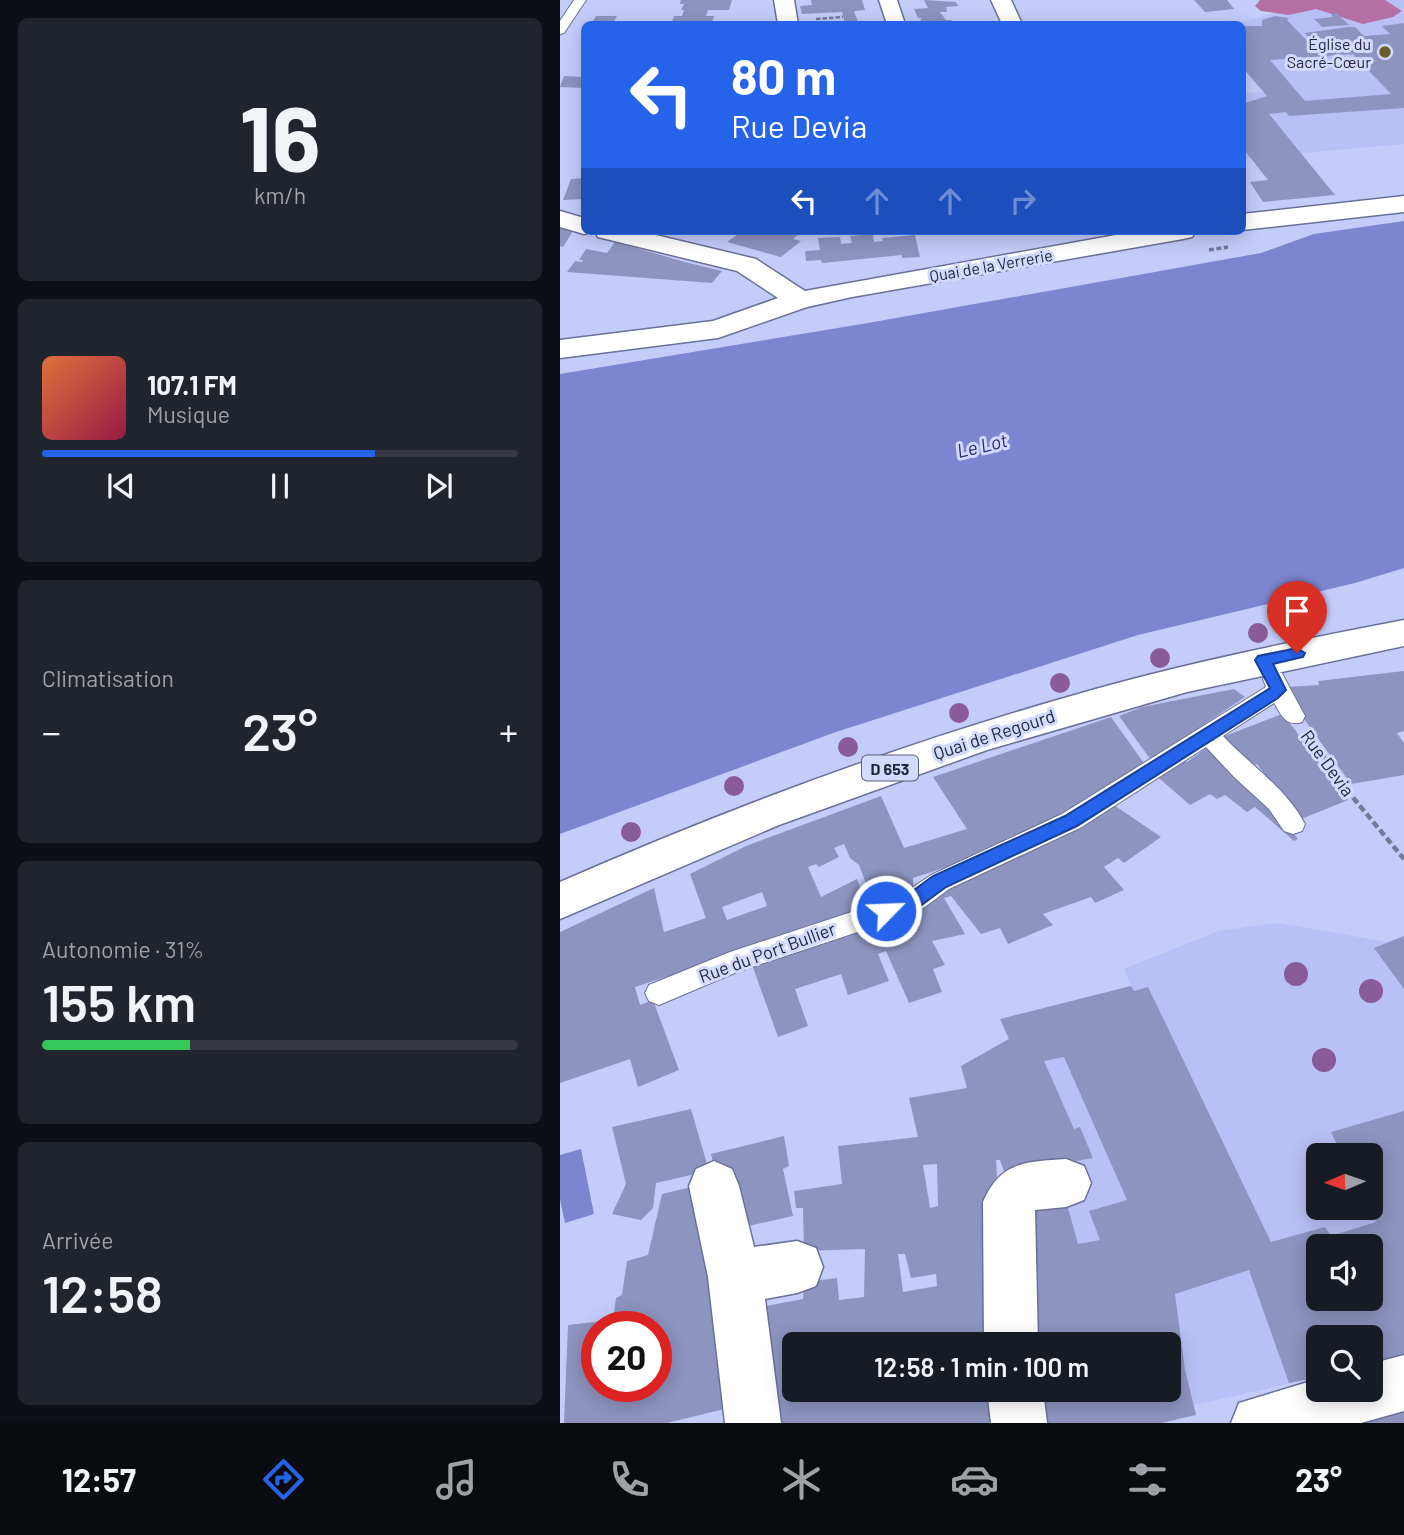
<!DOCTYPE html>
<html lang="fr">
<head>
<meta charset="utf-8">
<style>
  :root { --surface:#171b24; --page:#20242c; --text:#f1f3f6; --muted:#9ea1a6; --line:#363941; --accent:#2563eb }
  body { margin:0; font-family:Barlow,sans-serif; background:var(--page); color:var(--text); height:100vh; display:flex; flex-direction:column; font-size:26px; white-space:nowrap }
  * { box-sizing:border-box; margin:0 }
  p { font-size:23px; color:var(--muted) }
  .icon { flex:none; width:38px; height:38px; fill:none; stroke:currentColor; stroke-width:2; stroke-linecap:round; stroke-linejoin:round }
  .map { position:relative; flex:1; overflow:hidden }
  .sheet { display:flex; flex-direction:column; gap:18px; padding:18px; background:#0d0f14; width:560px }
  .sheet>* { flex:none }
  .banner { position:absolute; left:21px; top:21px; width:665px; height:214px; border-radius:10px; box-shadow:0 4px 18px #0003; background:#2563eb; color:#fff; overflow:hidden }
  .needle { width:46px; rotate:268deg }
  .tools { position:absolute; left:746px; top:1143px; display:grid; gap:14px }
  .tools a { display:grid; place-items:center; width:77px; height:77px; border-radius:10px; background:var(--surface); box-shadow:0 4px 18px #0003; font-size:35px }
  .speed { position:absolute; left:21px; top:1311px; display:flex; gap:14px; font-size:35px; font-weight:700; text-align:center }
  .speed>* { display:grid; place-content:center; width:91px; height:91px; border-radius:50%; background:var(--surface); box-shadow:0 4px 18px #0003; line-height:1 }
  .speed .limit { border:10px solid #d22; background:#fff; color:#111 }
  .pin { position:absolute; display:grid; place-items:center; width:60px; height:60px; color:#fff; margin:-72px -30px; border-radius:50% 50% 50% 0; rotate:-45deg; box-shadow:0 0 7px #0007 }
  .pin .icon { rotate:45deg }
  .me { position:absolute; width:77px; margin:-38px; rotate:66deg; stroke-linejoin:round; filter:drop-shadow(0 0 5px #0008) }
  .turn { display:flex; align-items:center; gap:24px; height:147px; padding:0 35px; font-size:32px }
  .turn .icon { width:91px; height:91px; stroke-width:2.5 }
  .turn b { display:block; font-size:49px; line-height:60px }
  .lanes { display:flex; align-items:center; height:66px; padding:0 35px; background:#0003; justify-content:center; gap:35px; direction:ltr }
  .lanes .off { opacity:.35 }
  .big { font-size:52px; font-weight:600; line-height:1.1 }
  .sheet .widget { flex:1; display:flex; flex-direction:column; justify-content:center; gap:10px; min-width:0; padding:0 24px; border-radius:10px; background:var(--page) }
  .sheet .dial { align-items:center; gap:0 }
  .dial b { font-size:91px; line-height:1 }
  .song { display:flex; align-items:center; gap:21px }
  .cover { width:84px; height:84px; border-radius:10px; background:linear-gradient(135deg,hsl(20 70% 55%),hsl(340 70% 35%)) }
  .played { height:7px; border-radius:4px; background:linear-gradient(90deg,var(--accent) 70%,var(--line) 70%) }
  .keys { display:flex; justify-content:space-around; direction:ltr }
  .heat { display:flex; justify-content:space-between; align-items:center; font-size:38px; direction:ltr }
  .charge { height:10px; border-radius:5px; background:linear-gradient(90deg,#34c759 31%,var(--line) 0) }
  .trip { position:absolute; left:222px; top:1332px; width:399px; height:70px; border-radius:10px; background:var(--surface); box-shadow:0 4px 18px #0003; font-weight:600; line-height:70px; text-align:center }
  .menu { display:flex; height:112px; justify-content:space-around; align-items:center; background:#090b0e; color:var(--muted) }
  .menu .icon { width:49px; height:49px }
  .menu .current { color:var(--accent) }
  .menu b { font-size:32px; color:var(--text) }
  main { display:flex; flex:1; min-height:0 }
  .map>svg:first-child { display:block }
  .built { fill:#b8c1f5; fill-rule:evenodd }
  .forest { fill:#b570a3 }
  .water { fill:#7c86d0 }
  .building { fill:#8d94c0; fill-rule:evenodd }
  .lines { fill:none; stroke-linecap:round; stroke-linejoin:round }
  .service-casing { stroke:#697099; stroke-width:2 }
  .pedestrian-casing { stroke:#697099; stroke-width:3 }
  .minor-casing { stroke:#697099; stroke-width:3 }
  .primary-casing { stroke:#697099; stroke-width:3 }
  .path-far2 { stroke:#737998; stroke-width:2.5; stroke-dasharray:4.5 2; stroke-linecap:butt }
  .path-far1 { stroke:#737998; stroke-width:3.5; stroke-dasharray:5 2.5; stroke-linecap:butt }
  .path { stroke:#737998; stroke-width:4.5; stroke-dasharray:7 3.5; stroke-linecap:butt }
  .service { fill:#fff; fill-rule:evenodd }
  .pedestrian { fill:#fff; fill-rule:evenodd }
  .minor { fill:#fff; fill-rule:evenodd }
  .primary { fill:#fff; fill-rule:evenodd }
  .tree { fill:#895c99 }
  .route { fill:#2563eb; stroke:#184099; stroke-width:2 }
  .poi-dot { fill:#695e2b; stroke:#d3daff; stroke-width:2.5 }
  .labels { text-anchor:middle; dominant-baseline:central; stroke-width:6; stroke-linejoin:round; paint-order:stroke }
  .far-poi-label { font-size:16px; fill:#25283a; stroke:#d3daff; text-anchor:end }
  .far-street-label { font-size:16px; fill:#25283a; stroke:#d3daff }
  .shield { fill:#d3daff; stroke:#595d75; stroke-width:2 }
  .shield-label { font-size:16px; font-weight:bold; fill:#25283a }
  .street-label { font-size:18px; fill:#25283a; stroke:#d3daff }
  .water-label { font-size:19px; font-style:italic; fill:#28257b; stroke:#d3daff }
</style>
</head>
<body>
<main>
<section class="sheet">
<div class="widget dial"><b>16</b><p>km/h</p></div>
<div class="widget">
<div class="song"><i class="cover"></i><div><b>107.1 FM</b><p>Musique</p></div></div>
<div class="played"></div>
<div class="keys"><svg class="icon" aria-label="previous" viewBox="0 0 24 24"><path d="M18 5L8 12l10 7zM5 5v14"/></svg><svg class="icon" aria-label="pause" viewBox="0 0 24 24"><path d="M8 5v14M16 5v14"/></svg><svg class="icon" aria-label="next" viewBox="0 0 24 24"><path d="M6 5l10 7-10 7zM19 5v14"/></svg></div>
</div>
<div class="widget"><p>Climatisation</p>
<div class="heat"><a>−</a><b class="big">23°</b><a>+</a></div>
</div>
<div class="widget"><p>Autonomie · 31%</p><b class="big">155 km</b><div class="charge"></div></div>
<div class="widget"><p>Arrivée</p><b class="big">12:58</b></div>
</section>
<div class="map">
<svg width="844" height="1423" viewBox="0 0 844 1423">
  <rect width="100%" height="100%" fill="#c4ccfa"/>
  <!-- built -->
  <path class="built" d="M759 0H844V144L683 158V94L703 91 683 67 682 24H676Z
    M718 923 828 942 844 936V1354L810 1363V1337H758V1377L634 1405 636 1415 601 1423H465L461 1390H609V1344L445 1174 440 1160 420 1142 401 1066 449 1039 440 1019 571 986 564 969 658 931ZM758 1155H810V1208H758ZM758 1246H810V1298H758Z"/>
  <!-- forest -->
  <path class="forest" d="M700 0H825L842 11 833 17 803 24 756 9 729 15 701 11 695 6Z"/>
  <!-- water -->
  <path class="water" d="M844 221V568L795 583 578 635 276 732 0 834V374L308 323 701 253 754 234Z
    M21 1149 34 1214 5 1223 0 1200V1155Z"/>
  <!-- building -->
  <path class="building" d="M121 0H172L169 10H148L146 16H154L152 22 119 24 120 22H112L114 16H122L124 10H121L124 4H120Z
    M251 0H302L305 10 294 11 298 22 316 21 317 24H285L282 12 242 14 240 6 252 5Z
    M364 0 396 2 398 6 386 7 387 12H380L386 20H391L393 24H360L361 18H358L354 9 368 8Z
    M634 0H667L674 9 645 12Z
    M777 13 789 25 762 27 754 19 773 17 771 14Z
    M36 16H57L52 24H31Z
    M715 16 729 18 727 20 751 45 768 43 763 38 750 39 745 33 788 27H795L804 36 830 34 822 26 844 23V108L729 116 726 112 709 114 775 195 703 202 690 182 708 180 682 147V104L707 96 682 67V26H706H702V20ZM793 54 831 94 745 101 710 60Z
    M4 76 24 77V88L0 87Z
    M24 178V199L3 200 11 179Z
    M0 227 13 231 3 247 0 246Z
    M182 231H234L240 233 233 239 241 241 221 257 167 242Z
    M313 234 314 242 323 241 322 238 355 235 360 257 342 258V255L262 263 261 260 246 261 245 251 260 250 258 238 280 237 281 244 292 243 290 236Z
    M55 242 125 262 162 271 152 283 7 272 15 261 22 262 23 260H19L26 249 47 253Z
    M844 671V731L837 733 844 743V775L791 784 731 701 726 687 759 685 758 681Z
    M674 689 685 697 591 760 559 716 582 707Z
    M722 714 732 726 788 800 739 820 697 764 684 768 660 738Z
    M551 717 586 766 504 818 423 855 353 878V886L345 897 315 907 299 865 290 858 284 844 274 848 279 857 259 867 256 864 248 867 261 897 297 879 309 912 75 987 80 1005 93 1000 119 1070 78 1087 70 1059 0 1083V932L94 888 104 932 146 918 130 874 186 846 321 796 344 848 407 829 373 777ZM202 892 207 906 167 920 162 907Z
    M645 749 654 750 708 799 738 839 734 841 695 807 687 812 665 795 657 799 650 794 630 805 593 773 620 757 627 762Z
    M551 803 601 837 564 863 558 858 544 867 564 890 535 903 531 897 483 914 493 925 448 944 440 928 421 934 391 896 384 898 405 934 372 941 385 965 373 969 382 992 349 1003 326 951 318 954 329 981 288 995 281 974 235 989 248 1026 218 1037 191 962Z
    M844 936V989L814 948Z
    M571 986 574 991 588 987 711 1242 765 1227 771 1236 816 1222 809 1208 810 1155H782L771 1132 844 1111V1354L810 1363V1337H758V1377L729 1383 689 1270 615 1294 625 1370 636 1415 601 1423H465L461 1390H609V1344H456V1203L505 1197 518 1244 540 1240 529 1211 567 1200 504 1057 484 1061 514 1129 520 1127 533 1158 445 1174 440 1160H436L447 1344H234V1390H451L453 1423H199L185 1310 243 1299 244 1282 277 1278 279 1300 304 1297 305 1249 244 1251 243 1208H236L234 1191 282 1184 278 1146 358 1137 349 1098 407 1088 401 1066 449 1039 440 1019ZM377 1164 378 1206 370 1208 363 1165ZM758 1246H810V1298H758ZM338 1254H345L351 1278 376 1274 377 1286 343 1292Z
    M131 1109 149 1171 96 1183 93 1208 81 1220 52 1214 66 1184 52 1127Z
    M224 1136 229 1166 223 1169 233 1216 171 1230 151 1154Z
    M148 1183 185 1404 107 1423H4L8 1325 53 1320 56 1298 62 1295 67 1261 88 1255 102 1194ZM37 1326H96V1386H37Z
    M844 1402V1423H756L790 1413Z"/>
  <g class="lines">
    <defs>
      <path id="service" d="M14 0H26L4 33 0 34V21Z
        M714 671 722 673 725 679 745 716 742 722C726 727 722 716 714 703L663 736C690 765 727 789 745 824L742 831 733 834 724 831 709 809 674 777 646 747 520 828 389 889 358 912 177 972 99 1005 89 1001 85 993 89 985 170 952 340 896 371 875 502 814 706 687 703 679 706 673Z"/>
      <path id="pedestrian" d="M319 0H337L345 24H327Z"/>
      <path id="minor" d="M214 0H234L238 24H218Z
        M431 0H451L462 24H442Z
        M844 196V212L682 230V214Z
        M0 211 24 218V231H33L24 234 0 227Z
        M34 231H79L196 259 245 291 578 231H636L632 237 623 239 292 297 247 307 158 338 0 358V340L153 321 218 298 177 271 38 237Z
        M506 1159 524 1166 531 1183 524 1200 506 1207 475 1210 478 1344H424L423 1202C441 1161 465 1162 506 1159Z
        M154 1161 172 1169 179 1186 194 1247 237 1241 256 1248 263 1267 256 1286 237 1293 205 1299 221 1423H165L148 1277 129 1186 136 1169Z
        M844 1355V1411L801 1423H671L679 1403 758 1379V1390H810V1364Z
        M427 1390H483L487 1423H431Z"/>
      <path id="primary" d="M844 620V646L627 692 427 750 219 825 0 919V882C169 808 341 744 518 694 625 663 735 641 844 620Z"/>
    </defs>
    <!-- service casing -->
    <use href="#service" class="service-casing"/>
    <!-- pedestrian casing -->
    <use href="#pedestrian" class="pedestrian-casing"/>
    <!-- minor casing -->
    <use href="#minor" class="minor-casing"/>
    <!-- primary casing -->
    <use href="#primary" class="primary-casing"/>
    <!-- path-far2 -->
    <path class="path-far2" d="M256 19 283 17"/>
    <!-- path-far1 -->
    <path class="path-far1" d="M649 250 668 247"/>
    <!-- path -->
    <path class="path" d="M750 738 795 800 844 859"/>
    <!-- service -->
    <use href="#service" class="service"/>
    <!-- pedestrian -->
    <use href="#pedestrian" class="pedestrian"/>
    <!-- minor -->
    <use href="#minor" class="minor"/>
    <!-- primary -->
    <use href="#primary" class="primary"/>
  </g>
  <!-- trees -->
  <g class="tree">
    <circle cx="747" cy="624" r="10"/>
    <circle cx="698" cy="633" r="10"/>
    <circle cx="600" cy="658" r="10"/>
    <circle cx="500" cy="683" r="10"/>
    <circle cx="399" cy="713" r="10"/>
    <circle cx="288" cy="747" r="10"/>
    <circle cx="174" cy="786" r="10"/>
    <circle cx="71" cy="832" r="10"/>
    <circle cx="736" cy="974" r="12"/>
    <circle cx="811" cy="991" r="12"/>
    <circle cx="764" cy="1060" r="12"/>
  </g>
  <!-- route -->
  <path class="route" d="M737 648 745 653 743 657 713 664 726 690 718 698 517 826 386 887 356 909 326 919 320 917 317 911 320 906 343 898 373 876 505 816 707 690 710 688 695 660 698 656Z"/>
  <!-- markers -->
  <circle class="poi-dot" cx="825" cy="52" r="7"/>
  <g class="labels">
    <!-- far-poi labels -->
    <g class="far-poi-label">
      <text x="811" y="43">Église du<tspan x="811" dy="18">Sacré-Cœur</tspan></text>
    </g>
    <!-- far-street labels -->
    <g class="far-street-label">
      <text transform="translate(431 265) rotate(-10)">Quai de la Verrerie</text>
    </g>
    <!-- shield labels -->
    <rect class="shield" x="302" y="755.5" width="56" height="25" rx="5"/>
    <g class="shield-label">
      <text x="330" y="768">D 653</text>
    </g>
    <!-- street labels -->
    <g class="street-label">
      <text transform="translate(434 734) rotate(-18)">Quai de Regourd</text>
      <text transform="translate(768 763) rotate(54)">Rue Devia</text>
      <text transform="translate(207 952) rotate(-20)">Rue du Port Bullier</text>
    </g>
    <!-- water labels -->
    <g class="water-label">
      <text transform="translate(422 445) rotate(-13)">Le Lot</text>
    </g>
  </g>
</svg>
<div class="tools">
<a><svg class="needle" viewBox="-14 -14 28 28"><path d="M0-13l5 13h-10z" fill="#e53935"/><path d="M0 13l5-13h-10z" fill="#9ea1a6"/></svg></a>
<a><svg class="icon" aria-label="sound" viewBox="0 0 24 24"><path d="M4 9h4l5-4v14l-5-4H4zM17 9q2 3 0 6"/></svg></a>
<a><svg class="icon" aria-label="search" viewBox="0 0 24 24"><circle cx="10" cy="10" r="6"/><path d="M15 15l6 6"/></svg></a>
</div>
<div class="speed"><div class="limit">20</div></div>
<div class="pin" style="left:737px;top:653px;background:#d93025"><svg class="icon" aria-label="arrive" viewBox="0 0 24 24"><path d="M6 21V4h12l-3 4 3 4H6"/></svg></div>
<svg class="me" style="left:326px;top:911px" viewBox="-20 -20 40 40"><circle r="17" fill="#2563eb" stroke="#fff" stroke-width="3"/><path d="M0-11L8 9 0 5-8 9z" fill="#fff"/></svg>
<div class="trip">12:58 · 1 min · 100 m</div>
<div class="banner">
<div class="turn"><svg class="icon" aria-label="left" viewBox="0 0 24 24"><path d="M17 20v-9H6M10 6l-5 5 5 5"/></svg><div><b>80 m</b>Rue Devia</div></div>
<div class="lanes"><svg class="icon" aria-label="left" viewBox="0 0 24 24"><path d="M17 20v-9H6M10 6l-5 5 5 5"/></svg><svg class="icon off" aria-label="ahead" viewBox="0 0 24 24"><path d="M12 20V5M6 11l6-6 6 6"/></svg><svg class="icon off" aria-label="ahead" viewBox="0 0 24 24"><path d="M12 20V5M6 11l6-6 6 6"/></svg><svg class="icon off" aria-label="right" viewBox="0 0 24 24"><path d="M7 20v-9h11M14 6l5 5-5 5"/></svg></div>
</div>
</div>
</main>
<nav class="menu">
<b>12:57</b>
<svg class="icon current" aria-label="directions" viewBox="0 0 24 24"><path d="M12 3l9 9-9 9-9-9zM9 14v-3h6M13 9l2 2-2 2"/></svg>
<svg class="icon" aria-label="music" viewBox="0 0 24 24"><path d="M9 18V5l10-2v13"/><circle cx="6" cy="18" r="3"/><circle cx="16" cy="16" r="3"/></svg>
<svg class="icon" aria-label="phone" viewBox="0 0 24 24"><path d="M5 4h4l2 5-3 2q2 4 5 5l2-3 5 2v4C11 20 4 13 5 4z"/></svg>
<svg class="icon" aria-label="climate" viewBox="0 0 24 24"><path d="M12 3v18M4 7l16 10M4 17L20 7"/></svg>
<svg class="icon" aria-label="car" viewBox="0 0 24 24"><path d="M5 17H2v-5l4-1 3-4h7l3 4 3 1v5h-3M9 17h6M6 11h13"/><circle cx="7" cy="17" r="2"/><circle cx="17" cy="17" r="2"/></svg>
<svg class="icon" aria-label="filters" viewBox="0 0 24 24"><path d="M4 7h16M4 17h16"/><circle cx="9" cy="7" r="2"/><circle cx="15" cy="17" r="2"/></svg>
<b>23°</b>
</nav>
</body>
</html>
